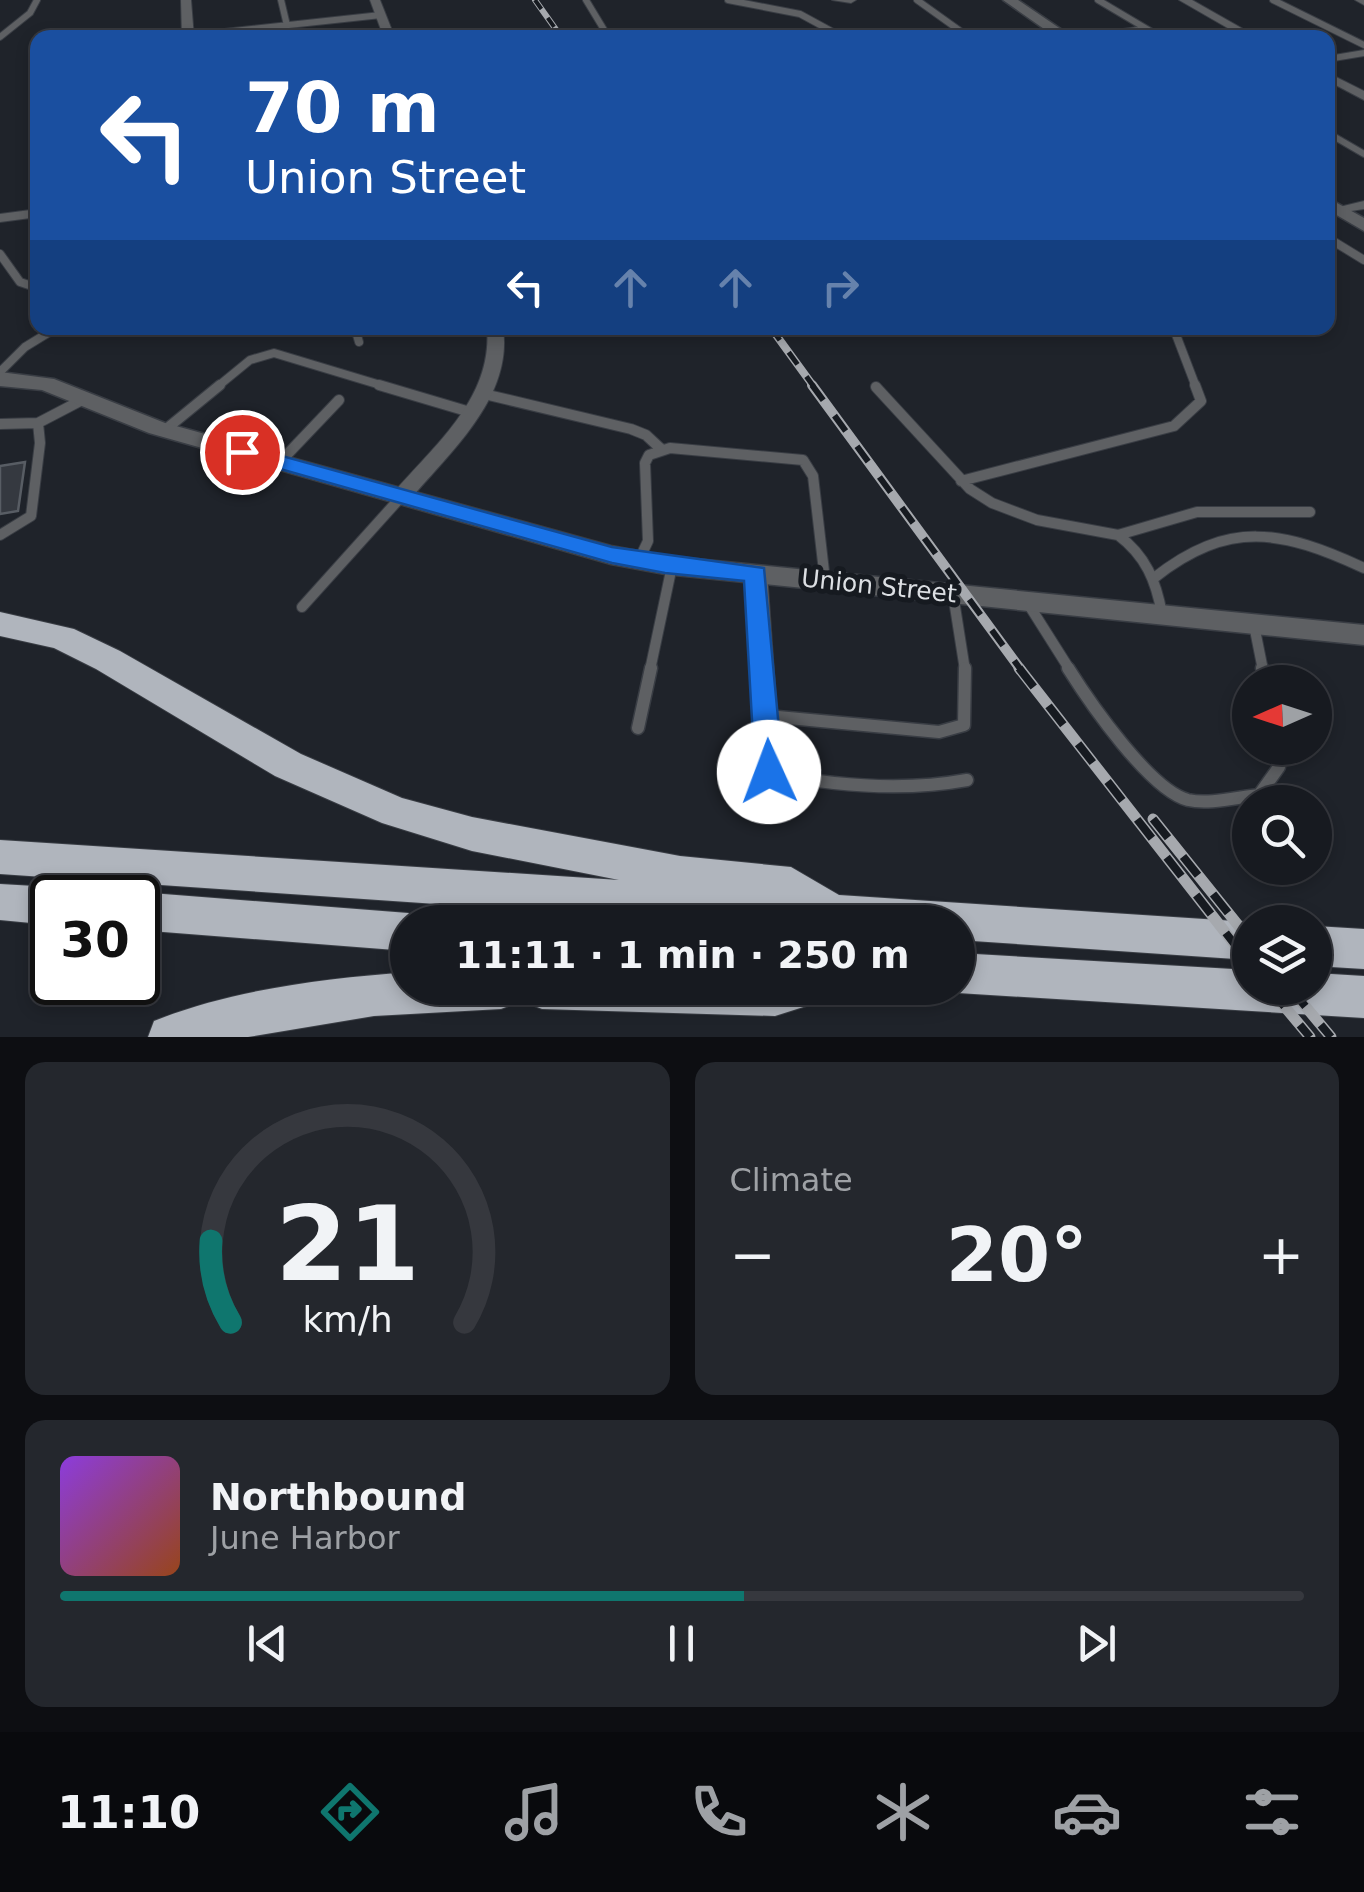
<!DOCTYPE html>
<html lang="en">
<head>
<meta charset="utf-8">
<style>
  :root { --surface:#171a20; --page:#24272d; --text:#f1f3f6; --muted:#9ea1a5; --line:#36383e; --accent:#0f766e }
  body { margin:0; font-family:"DejaVu Sans",sans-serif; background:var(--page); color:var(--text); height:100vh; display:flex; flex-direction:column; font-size:38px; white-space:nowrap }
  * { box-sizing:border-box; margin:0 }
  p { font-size:32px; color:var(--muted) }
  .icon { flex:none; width:55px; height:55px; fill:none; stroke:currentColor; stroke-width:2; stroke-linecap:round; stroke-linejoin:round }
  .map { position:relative; height:1037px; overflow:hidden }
  .panel { display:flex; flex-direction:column; gap:25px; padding:25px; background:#0d0e12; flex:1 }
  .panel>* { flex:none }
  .top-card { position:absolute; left:30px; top:30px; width:1305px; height:305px; border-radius:20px; box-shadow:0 5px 15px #0003,0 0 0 2px var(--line); background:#1a4fa0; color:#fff; overflow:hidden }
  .needle { width:65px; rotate:267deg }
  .fabs { position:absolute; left:1232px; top:665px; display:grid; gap:20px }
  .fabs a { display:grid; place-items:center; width:100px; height:100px; border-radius:50%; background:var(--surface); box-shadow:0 5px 15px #0003,0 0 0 2px var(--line); font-size:50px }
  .speed { position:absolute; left:30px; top:875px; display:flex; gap:20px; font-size:50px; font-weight:700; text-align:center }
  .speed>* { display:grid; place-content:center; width:130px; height:130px; border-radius:50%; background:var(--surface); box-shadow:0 5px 15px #0003,0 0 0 2px var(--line); line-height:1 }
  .speed .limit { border:5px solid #111; border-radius:15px; background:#fff; color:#111 }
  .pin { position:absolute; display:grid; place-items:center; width:85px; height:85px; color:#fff; margin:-42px; border:5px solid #fff; border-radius:50%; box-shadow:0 2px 10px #0007 }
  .me { position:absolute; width:110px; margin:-55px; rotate:358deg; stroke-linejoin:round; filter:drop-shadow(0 0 8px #0008) }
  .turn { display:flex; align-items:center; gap:35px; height:210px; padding:0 50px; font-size:45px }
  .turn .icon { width:130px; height:130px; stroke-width:2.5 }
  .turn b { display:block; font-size:70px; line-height:85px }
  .lanes { display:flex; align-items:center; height:95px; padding:0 50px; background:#0003; justify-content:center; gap:50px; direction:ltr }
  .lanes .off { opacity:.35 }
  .big { font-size:75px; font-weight:800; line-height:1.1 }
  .panel .widget { flex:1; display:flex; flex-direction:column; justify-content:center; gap:15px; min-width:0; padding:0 35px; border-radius:20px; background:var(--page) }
  .panel .dial { align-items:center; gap:0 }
  .dial svg { height:260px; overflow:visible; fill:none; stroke:var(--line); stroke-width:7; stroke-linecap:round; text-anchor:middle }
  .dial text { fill:var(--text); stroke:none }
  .song { display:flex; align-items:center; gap:30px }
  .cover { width:120px; height:120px; border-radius:15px; background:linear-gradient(135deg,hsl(270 70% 55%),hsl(20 70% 35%)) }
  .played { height:10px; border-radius:5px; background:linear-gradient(90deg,var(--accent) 55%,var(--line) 55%) }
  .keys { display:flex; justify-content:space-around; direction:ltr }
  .heat { display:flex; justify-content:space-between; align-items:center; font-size:55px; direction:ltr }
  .panel .tiles { flex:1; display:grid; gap:25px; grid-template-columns:1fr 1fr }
  .widget:last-child { grid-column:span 2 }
  .trip { position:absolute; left:390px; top:905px; width:585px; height:100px; border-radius:50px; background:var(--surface); box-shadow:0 5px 15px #0003,0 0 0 2px var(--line); font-weight:800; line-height:100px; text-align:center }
  .dock { display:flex; height:160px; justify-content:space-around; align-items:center; background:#090a0d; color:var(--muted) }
  .dock .icon { width:70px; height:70px }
  .dock .on { color:var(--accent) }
  .dock b { font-size:45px; color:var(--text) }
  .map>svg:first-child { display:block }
  .building { fill:#353940; stroke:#585d64; stroke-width:2.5 }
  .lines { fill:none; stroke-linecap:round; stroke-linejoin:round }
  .service-far3-casing { stroke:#393d44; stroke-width:8 }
  .service-far2-casing { stroke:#393d44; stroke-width:10 }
  .service-far1-casing { stroke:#393d44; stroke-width:12 }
  .service-casing { stroke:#393d44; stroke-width:15 }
  .minor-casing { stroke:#393d44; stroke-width:2 }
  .tertiary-casing { stroke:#393d44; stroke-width:3 }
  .motorway-casing { stroke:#393d44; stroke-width:2 }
  .service-far3 { stroke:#5e6063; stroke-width:6 }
  .service-far2 { stroke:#5e6063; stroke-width:8 }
  .service-far1 { stroke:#5e6063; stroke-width:10 }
  .service { stroke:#5e6063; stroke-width:12 }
  .minor { fill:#5e6063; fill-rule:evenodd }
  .tertiary { fill:#5e6063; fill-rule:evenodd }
  .motorway { fill:#b0b5bd; fill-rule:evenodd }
  .rail-far3-casing { stroke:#a6a9ae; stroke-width:6 }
  .rail-far2-casing { stroke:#a6a9ae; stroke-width:8 }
  .rail-far1-casing { stroke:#a6a9ae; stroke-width:10 }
  .rail-casing { stroke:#a6a9ae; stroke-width:11 }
  .rail-far3 { stroke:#161a20; stroke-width:4; stroke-dasharray:11; stroke-linecap:butt }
  .rail-far2 { stroke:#161a20; stroke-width:5; stroke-dasharray:15; stroke-linecap:butt }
  .rail-far1 { stroke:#161a20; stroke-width:6; stroke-dasharray:19; stroke-linecap:butt }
  .rail { stroke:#161a20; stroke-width:8; stroke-dasharray:24; stroke-linecap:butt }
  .route { fill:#1a73e8; stroke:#114b97; stroke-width:2.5 }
  .labels { text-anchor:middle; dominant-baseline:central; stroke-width:10; stroke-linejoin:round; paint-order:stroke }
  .street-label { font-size:25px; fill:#dcdfe3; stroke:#161a20 }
</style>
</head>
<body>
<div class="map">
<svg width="1364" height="1037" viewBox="0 0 1364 1037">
  <rect width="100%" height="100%" fill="#1f232a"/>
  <!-- building -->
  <path class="building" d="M25 462 18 511 0 514V466Z"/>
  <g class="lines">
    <defs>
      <path id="service-far3" d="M281 0 290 38
        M586 0 609 38
        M728 0 800 14 844 38
        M917 0 970 38
        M1098 0 1162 38
        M1273 0 1364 45
        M188 36 381 15
        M0 37 30 13 37 0
        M1078 38 1146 29
        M1328 133 1364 154"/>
      <path id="service-far2" d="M1328 238 1364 260
        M0 254 20 282 38 288
        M355 328 359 342
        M1177 328 1175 332 1196 387
        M0 372 25 347 56 328
        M217 387 250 360 274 353 387 387"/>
      <path id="service-far1" d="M379 385 470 412
        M876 387 970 489 992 503 1037 520 1118 535 1197 512H1310
        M484 394 631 429 646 435 661 449
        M0 424 38 423 84 399
        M165 430 220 385
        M279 463 339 400
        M961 481 1174 426 1201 401 1195 385
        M0 535 31 516 40 443 38 423
        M1118 535C1146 556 1156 581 1162 614
        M639 560 648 541 645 463 649 455 670 448 803 460 813 476 825 580
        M1154 578C1229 519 1282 530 1364 568
        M953 594 965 670
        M1027 602 1070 670
        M302 607 401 497
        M1254 625 1263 670
        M650 670 672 566"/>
      <path id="service" d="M1068 668C1090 703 1150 790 1188 800 1209 805 1238 797 1259 795L1279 767 1278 748
        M1262 668 1265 682
        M767 716 939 732 964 725 965 668
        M638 728 651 668
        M770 773C835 786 901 792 967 780"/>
      <path id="minor" d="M181 0H191L194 38H182Z
        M370 0H380L395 38H384Z
        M832 0H856L851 3Z
        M1179 0H1192L1259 38H1245Z
        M1355 0H1364V5Z
        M1364 50V56L1328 62V56Z
        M1328 73 1364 91V100L1328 81Z
        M1364 201V209L1338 213 1331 209Z
        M38 209V217L0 222V214Z
        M487 328H503C513 398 450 452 408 502H394L391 497 394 492C436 444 493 397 487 328Z
        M756 566 763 568 767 573 781 772 778 779 769 782 760 779 757 772 745 573 749 568Z"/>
      <path id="tertiary" d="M1003 0H1018L1074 38H1057Z
        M1328 198 1364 218V231L1328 210Z
        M0 372 54 379 165 423 611 546 665 556 1364 625V645L665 574 611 564 149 433 42 390 0 386Z"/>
      <path id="motorway" d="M0 612 74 629 120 651 301 754 402 798 472 817 680 856 791 867 839 895 1250 922V960L958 940V922H699L0 874V840L619 880 472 851 382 823 275 776 96 669 54 648 0 636Z
        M0 884 52 887 69 898H52V925L0 920Z
        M138 892 408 913 424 922H408V951L138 930V898H124Z
        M1315 926 1364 929V969L1315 966Z
        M958 953 1250 970V988H1315V973L1364 976V1018L958 993 943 988H958Z
        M408 972V988H823L816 1003 775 1016 542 1009 527 1003 522 990 516 1003 501 1009 374 1016 248 1037H148L154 1021C234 989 323 979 408 972Z"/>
    </defs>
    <!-- service-far3 casing -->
    <use href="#service-far3" class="service-far3-casing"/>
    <!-- service-far2 casing -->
    <use href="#service-far2" class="service-far2-casing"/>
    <!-- service-far1 casing -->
    <use href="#service-far1" class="service-far1-casing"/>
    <!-- service casing -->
    <use href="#service" class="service-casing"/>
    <!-- minor casing -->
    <use href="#minor" class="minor-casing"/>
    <!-- tertiary casing -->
    <use href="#tertiary" class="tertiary-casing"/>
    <!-- motorway casing -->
    <use href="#motorway" class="motorway-casing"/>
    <!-- service-far3 -->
    <use href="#service-far3" class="service-far3"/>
    <!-- service-far2 -->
    <use href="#service-far2" class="service-far2"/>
    <!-- service-far1 -->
    <use href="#service-far1" class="service-far1"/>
    <!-- service -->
    <use href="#service" class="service"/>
    <!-- minor -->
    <use href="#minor" class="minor"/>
    <!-- tertiary -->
    <use href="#tertiary" class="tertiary"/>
    <!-- motorway -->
    <use href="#motorway" class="motorway"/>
    <defs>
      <path id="rail-far3" d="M535 0 562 38"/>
      <path id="rail-far2" d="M771 328 814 387"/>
      <path id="rail-far1" d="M812 385 1021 670"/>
      <path id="rail" d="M1019 668 1250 964
        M1153 819 1250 940
        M1269 988 1310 1037
        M1290 988 1331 1037"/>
    </defs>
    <!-- rail-far3 casing -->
    <use href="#rail-far3" class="rail-far3-casing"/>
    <!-- rail-far2 casing -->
    <use href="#rail-far2" class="rail-far2-casing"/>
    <!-- rail-far1 casing -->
    <use href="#rail-far1" class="rail-far1-casing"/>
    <!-- rail casing -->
    <use href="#rail" class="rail-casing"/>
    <!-- rail-far3 -->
    <use href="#rail-far3" class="rail-far3"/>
    <!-- rail-far2 -->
    <use href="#rail-far2" class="rail-far2"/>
    <!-- rail-far1 -->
    <use href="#rail-far1" class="rail-far1"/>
    <!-- rail -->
    <use href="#rail" class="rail"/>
  </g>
  <!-- route -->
  <path class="route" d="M242 445 612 547 764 568 783 772 779 780 769 784 759 780 755 772 744 581 665 573 612 563 234 456 231 452 234 447Z"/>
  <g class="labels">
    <!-- street labels -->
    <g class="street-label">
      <text transform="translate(879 586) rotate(6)">Union Street</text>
    </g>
  </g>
</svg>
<div class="fabs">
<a><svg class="needle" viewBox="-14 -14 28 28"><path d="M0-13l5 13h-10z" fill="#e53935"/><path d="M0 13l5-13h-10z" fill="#9ea1a5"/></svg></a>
<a><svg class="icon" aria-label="search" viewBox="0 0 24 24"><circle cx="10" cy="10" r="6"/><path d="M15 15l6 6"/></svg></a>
<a><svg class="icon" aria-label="layers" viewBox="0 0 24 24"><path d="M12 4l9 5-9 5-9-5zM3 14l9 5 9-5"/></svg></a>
</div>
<div class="speed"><div class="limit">30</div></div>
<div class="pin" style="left:242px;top:452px;background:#d93025"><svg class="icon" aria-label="arrive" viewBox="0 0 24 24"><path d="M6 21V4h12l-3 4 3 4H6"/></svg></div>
<svg class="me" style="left:769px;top:772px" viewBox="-20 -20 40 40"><circle r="19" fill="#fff"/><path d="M0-13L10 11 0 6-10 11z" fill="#1a73e8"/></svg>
<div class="trip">11:11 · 1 min · 250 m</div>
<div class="top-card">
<div class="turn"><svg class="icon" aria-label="left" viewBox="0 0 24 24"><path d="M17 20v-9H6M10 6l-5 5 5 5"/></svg><div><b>70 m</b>Union Street</div></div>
<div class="lanes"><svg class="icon" aria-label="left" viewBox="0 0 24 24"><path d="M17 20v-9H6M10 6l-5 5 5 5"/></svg><svg class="icon off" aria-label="ahead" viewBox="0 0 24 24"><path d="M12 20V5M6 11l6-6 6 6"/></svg><svg class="icon off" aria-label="ahead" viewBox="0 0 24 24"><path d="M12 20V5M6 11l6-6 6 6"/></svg><svg class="icon off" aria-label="right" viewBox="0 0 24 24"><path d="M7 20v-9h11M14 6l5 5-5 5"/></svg></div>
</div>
</div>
<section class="panel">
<div class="tiles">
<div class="widget dial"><svg viewBox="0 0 100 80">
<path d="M14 69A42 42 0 1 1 86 69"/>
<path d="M14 69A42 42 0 0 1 8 44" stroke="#0f766e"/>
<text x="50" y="56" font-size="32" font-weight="700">21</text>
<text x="50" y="72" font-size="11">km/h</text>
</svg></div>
<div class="widget"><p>Climate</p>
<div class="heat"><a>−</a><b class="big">20°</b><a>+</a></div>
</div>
<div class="widget">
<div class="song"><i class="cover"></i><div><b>Northbound</b><p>June Harbor</p></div></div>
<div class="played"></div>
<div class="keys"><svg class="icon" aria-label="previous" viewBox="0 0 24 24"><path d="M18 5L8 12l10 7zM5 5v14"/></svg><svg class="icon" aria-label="pause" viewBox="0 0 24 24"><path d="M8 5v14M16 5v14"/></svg><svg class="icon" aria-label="next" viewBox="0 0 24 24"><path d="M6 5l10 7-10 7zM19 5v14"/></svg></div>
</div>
</div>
</section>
<nav class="dock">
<b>11:10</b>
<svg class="icon on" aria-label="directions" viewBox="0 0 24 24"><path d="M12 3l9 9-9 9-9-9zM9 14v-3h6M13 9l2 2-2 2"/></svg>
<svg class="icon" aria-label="music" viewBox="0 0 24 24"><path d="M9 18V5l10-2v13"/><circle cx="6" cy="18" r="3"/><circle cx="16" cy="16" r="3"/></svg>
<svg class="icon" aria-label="phone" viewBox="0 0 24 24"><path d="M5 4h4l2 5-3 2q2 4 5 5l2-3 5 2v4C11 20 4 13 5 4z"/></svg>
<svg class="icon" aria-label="climate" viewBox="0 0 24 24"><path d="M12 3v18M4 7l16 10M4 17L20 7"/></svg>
<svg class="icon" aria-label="car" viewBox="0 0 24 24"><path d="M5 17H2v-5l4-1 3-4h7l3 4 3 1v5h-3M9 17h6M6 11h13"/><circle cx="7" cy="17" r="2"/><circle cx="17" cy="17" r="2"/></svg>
<svg class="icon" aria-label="filters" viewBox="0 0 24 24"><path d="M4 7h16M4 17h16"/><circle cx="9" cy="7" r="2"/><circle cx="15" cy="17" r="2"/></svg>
</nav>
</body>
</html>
